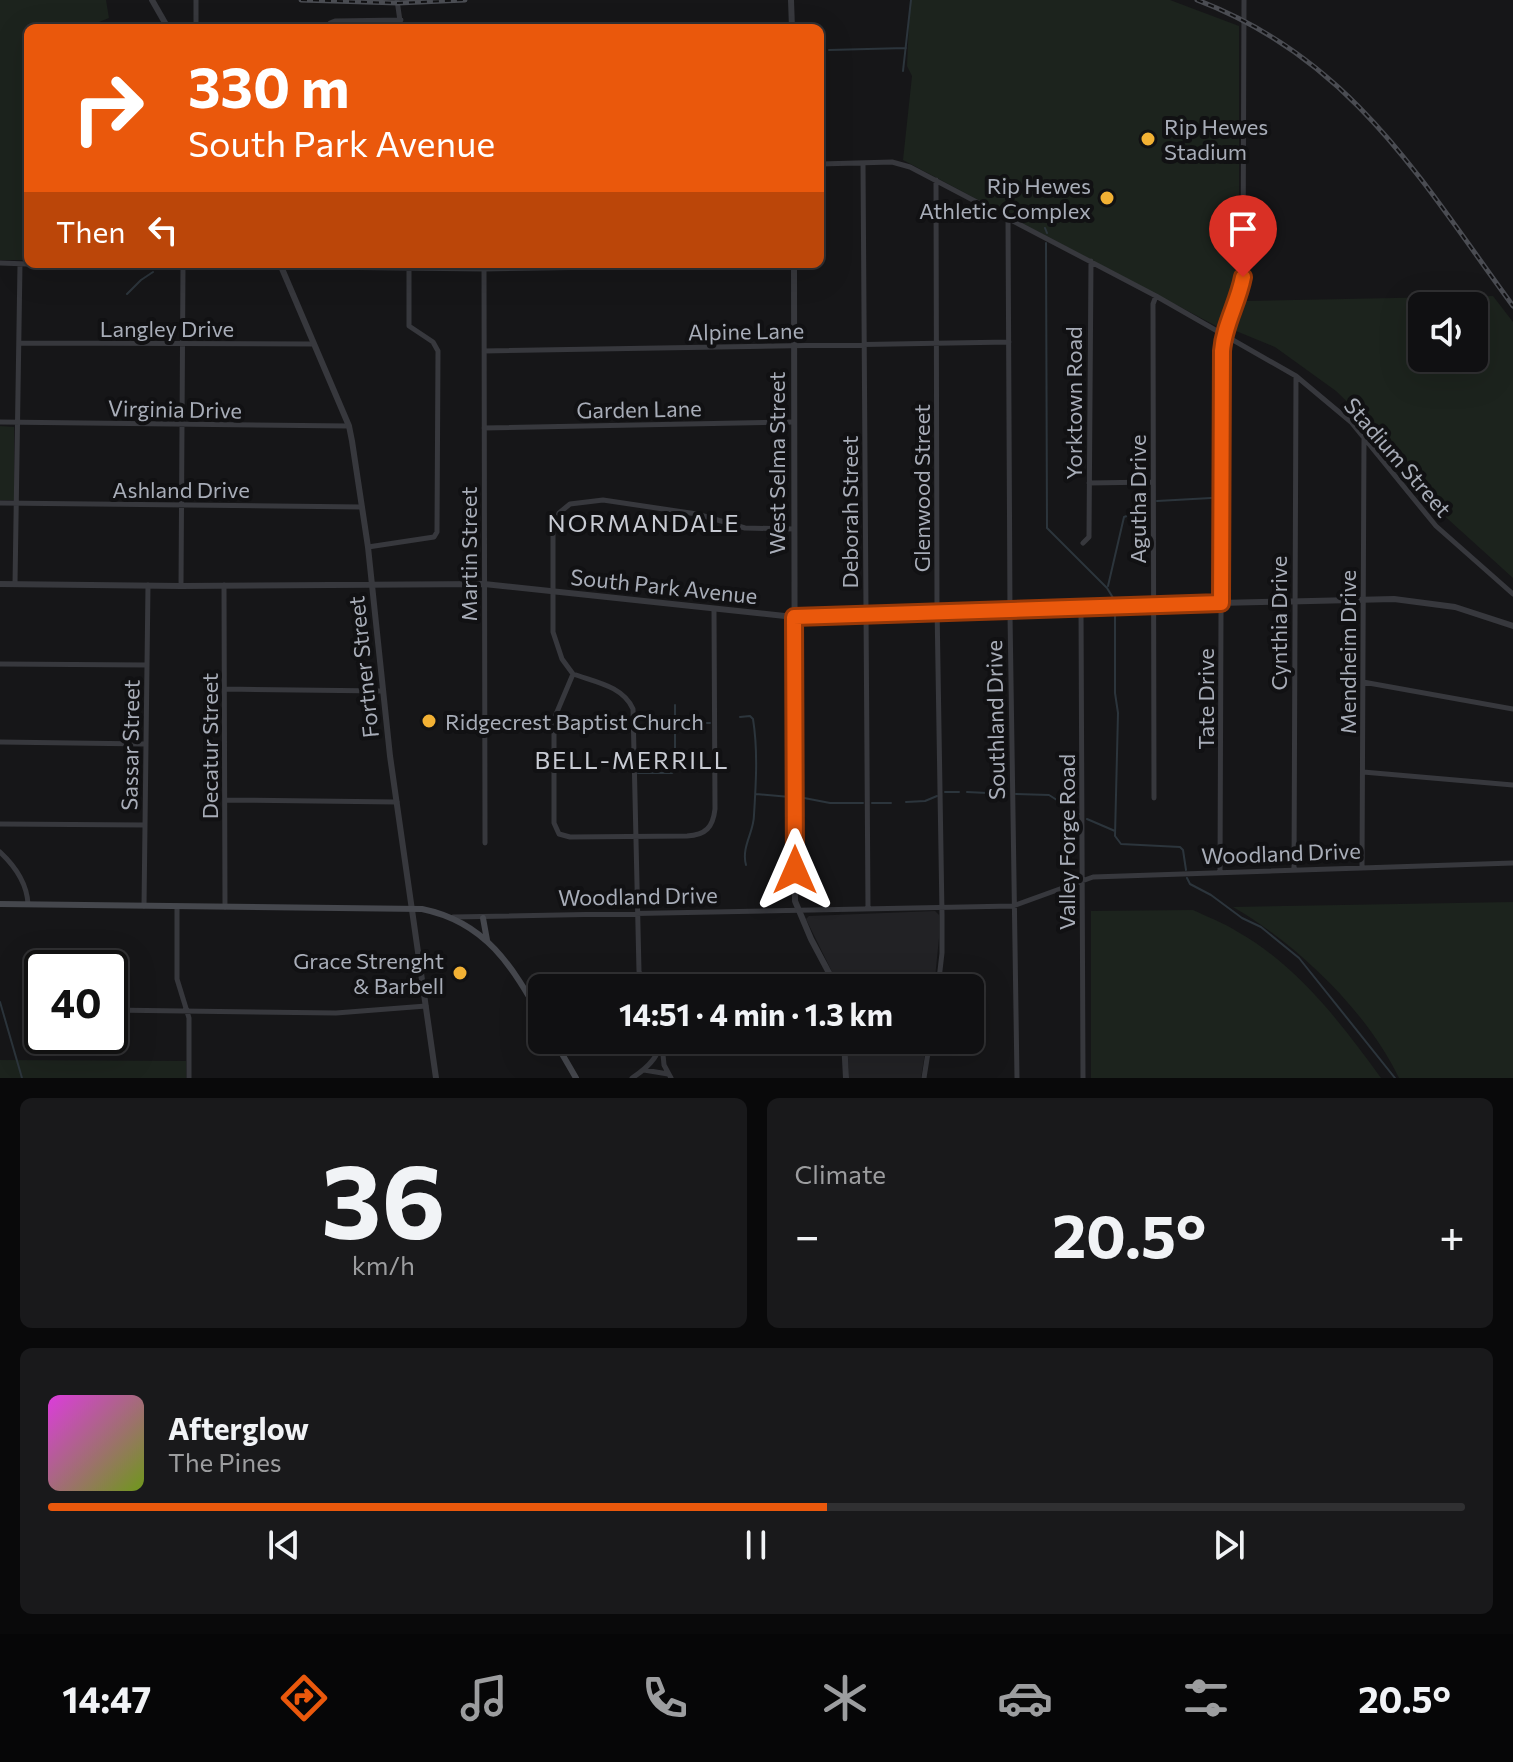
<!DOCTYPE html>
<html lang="en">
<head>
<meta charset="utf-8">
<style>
  :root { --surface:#101012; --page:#19191b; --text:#f1f3f6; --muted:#9c9d9f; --line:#303032; --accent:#ea580c }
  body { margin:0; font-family:Commissioner,sans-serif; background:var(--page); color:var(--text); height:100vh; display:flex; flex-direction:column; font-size:30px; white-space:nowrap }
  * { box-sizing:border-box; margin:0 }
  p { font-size:26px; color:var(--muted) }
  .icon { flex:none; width:44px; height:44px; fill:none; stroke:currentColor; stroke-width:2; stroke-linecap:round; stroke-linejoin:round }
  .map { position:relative; height:1078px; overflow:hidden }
  .sheet { display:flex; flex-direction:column; gap:20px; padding:20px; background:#09090a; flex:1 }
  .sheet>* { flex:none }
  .guide { position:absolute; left:24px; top:24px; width:800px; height:244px; border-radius:12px; box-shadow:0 8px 32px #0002,0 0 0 2px var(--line); background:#ea580c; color:#fff; overflow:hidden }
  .controls { position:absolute; left:1408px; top:292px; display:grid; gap:16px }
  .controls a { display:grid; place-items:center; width:80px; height:80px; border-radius:12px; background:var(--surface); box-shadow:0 8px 32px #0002,0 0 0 2px var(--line); font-size:40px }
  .speed { position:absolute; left:24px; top:950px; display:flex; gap:16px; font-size:40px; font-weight:700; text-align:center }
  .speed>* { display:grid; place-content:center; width:104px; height:104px; border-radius:50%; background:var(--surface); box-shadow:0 8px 32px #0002,0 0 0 2px var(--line); line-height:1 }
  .speed .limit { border:4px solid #111; border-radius:12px; background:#fff; color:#111 }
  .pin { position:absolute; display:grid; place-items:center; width:68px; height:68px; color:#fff; margin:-82px -34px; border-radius:50% 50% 50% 0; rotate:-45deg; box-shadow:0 0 8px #0007 }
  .pin .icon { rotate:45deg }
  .me { position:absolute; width:88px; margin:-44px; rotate:0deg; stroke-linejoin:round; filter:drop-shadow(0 0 6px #0008) }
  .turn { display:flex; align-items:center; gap:28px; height:168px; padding:0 32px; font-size:36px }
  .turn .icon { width:104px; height:104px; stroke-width:2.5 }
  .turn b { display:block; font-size:56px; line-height:68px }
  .then { display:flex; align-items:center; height:76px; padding:0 32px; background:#0003; gap:16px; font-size:30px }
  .big { font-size:60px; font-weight:700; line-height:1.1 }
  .sheet .tile { flex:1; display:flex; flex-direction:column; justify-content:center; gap:12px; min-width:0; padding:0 28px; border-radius:12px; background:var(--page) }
  .sheet .dial { align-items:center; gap:0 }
  .dial b { font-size:104px; line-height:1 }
  .song { display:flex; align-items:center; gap:24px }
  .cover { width:96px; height:96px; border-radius:12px; background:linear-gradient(135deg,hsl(300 70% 55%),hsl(80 70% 35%)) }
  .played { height:8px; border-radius:4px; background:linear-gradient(90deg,var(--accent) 55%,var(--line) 55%) }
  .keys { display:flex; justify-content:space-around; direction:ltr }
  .heat { display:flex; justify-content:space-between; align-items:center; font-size:44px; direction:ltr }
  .sheet .tiles { flex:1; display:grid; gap:20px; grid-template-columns:1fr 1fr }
  .tile:last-child { grid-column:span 2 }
  .trip { position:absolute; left:528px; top:974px; width:456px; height:80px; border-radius:12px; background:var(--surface); box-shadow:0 8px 32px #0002,0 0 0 2px var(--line); font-weight:700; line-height:80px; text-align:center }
  .tab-bar { display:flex; height:128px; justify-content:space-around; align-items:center; background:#060607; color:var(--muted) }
  .tab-bar .icon { width:56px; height:56px }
  .tab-bar .current { color:var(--accent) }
  .tab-bar b { font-size:36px; color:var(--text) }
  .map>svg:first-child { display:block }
  .built { fill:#222225 }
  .green { fill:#1c231d; fill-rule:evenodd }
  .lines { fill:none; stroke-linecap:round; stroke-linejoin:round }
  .stream { stroke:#2c353c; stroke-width:2 }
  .minor { stroke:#37383d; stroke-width:5 }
  .tertiary { stroke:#37383d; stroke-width:6 }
  .secondary { stroke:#45474d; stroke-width:6 }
  .rail-casing { stroke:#4a4c52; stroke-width:5 }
  .rail { stroke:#111113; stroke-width:2; stroke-dasharray:6; stroke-linecap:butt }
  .route-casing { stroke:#983908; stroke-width:20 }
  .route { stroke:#ea580c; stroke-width:14 }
  .poi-dot { fill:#f2b134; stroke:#111113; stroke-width:3 }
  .labels { text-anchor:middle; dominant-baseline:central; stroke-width:8; stroke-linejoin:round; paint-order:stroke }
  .poi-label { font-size:22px; fill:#a8adb8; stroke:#111113; text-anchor:start }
  .street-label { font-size:22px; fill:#a8adb8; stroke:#111113 }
  .neighbourhood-label { font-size:24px; letter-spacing:2px; fill:#c9ccd4; stroke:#111113 }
</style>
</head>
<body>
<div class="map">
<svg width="1513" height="1078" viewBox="0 0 1513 1078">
  <rect width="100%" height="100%" fill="#161618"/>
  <!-- built -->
  <path class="built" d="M935 911 939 915V938L934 988H840L806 919 809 916Z
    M847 1040H927L921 1078H849Z"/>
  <!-- green -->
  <path class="green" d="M0 0H106L109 18 84 28H28V260H0Z
    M910 0H1170L1239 26V270L1232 302 1222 325 1218 327 903 160 912 76 907 66Z
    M1493 296 1513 322V578L1439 511 1366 420 1336 391 1275 347 1236 331 1246 301ZM1422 306H1474V358H1422Z
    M0 426 14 427V500H0Z
    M1513 902V1078H1399C1367 1011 1297 944 1233 907Z
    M1193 910C1208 917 1224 923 1238 932 1298 966 1341 1023 1381 1078H1091V911Z
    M0 1060 186 1061V1078H0Z"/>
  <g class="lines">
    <!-- stream -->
    <path class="stream" d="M829 50 906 48
      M903 71 911 0
      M1045 228 1047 233
      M1046 243 1047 528 1107 588 1115 601
      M127 294 141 280 153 272
      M1157 501 1211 498
      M1108 586 1124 517 1146 509
      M1115 612V693L1118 713 1115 836 1121 844 1180 847 1183 850 1186 870
      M740 717 750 716 753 719C758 750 756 783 754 815 754 832 741 847 746 865
      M676 723H710
      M638 773H672L675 771V705
      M945 792H959
      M967 792 1008 794
      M756 794 790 797
      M1016 794 1049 795 1079 814
      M799 797 830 803H863
      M906 802 925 801 937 796
      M872 803H891
      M1087 819 1115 831
      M1187 878 1190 884 1211 895 1242 918 1261 927 1299 958 1395 1078
      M0 1002 22 1078"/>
    <!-- minor -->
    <path class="minor" d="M397 0 401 28
      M196 28V0
      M329 28 330 23 335 21 401 20
      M863 163 868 909
      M820 164 892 162 910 167 1156 296 1296 376 1351 422 1436 526 1513 594
      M936 180 937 606 942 914V953L938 988
      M1008 218 1010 615 1017 1078
      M0 263 28 264
      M53 264 484 269 794 264
      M484 264 485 843
      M19 343 314 344
      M484 351 1009 342
      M0 422 349 426
      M484 428 794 422
      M1089 483 1153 482
      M0 503 362 507
      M1083 543 1089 537 1091 261
      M368 547 434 537 437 532 438 351 433 342 409 326V268
      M15 584 20 264
      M224 585 225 907
      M181 586 183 266
      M1081 607 1083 1078
      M0 664 147 665
      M573 674 554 719V823L559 834 570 837 687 836C706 835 713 827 715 809L714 610
      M573 674 562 659 553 632V530L559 513 570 504 603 500 697 514 745 528 794 529
      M573 674C595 682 623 686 633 709L639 971 644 988
      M1363 682 1513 709
      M224 689 383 691
      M0 742 146 744
      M1363 772 1513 785
      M1154 798 1153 304 1156 296
      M225 800 397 802
      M0 824 145 825
      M0 852C15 866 27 883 28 904
      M1362 868 1364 438
      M1294 870 1296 377
      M1220 873 1222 351C1224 323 1240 299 1243 271L1244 0
      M144 906 148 585
      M177 906V979L189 1018V1078
      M453 917 1013 906 1093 877 1513 863
      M110 1010 336 1013 426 1006
      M662 1044 664 1065 671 1078
      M644 1070 668 1074
      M632 1078C646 1069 660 1057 661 1040
      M924 1078 930 1040"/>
    <!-- tertiary -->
    <path class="tertiary" d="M152 0 168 28
      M791 0 792 28
      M280 264 349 426 352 441 368 547 390 756 436 1078
      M794 264 795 901 811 939 837 988
      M0 584 181 586 484 584 794 617 1010 608 1394 599 1455 607 1513 626
      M844 1040 846 1078"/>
    <!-- secondary -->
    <path class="secondary" d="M0 904 422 909C486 922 512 966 542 1019
      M483 918 487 940
      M554 1040 576 1078"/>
    <defs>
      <path id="rail" d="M301 0 398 3 465 0
        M1197 0C1352 59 1420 179 1513 306"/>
    </defs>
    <!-- rail casing -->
    <use href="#rail" class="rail-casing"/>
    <!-- rail -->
    <use href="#rail" class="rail"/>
  </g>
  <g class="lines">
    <defs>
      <path id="route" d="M795 870 794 617 1221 603 1222 351C1224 325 1238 303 1243 277"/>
    </defs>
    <!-- route casing -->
    <use href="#route" class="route-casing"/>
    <!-- route -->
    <use href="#route" class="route"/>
  </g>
  <!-- markers -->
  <g class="poi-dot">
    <circle cx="1148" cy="139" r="8"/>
    <circle cx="1107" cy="198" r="8"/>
    <circle cx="429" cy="721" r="8"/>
    <circle cx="460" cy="973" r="8"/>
  </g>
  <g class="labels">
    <!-- poi labels -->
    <g class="poi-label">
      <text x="1164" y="126">Rip Hewes<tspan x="1164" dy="25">Stadium</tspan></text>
      <text x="1091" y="185" text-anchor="end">Rip Hewes<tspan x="1091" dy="25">Athletic Complex</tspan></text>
      <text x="445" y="721">Ridgecrest Baptist Church</text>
      <text x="444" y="960" text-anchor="end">Grace Strenght<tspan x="444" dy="25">&amp; Barbell</tspan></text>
    </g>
    <!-- street labels -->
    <g class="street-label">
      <text x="167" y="328">Langley Drive</text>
      <text transform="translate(746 331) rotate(-1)">Alpine Lane</text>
      <text transform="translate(1073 403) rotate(-90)">Yorktown Road</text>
      <text transform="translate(175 409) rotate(1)">Virginia Drive</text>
      <text transform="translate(639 409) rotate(-1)">Garden Lane</text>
      <text transform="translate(1398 457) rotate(49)">Stadium Street</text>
      <text transform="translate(776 463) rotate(-90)">West Selma Street</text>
      <text transform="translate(921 488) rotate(-90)">Glenwood Street</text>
      <text x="181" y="489">Ashland Drive</text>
      <text transform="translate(1137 499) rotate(-90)">Agutha Drive</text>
      <text transform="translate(849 512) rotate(-90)">Deborah Street</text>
      <text transform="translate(468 554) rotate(-90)">Martin Street</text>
      <text transform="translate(664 586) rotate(6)">South Park Avenue</text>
      <text transform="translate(1278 623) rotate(-90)">Cynthia Drive</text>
      <text transform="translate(1347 652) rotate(-90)">Mendheim Drive</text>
      <text transform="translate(363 667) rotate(-96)">Fortner Street</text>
      <text transform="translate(1205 699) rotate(-90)">Tate Drive</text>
      <text transform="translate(995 720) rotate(-91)">Southland Drive</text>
      <text transform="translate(130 745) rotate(-89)">Sassar Street</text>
      <text transform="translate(209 746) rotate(-90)">Decatur Street</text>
      <text transform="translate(1066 842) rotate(-90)">Valley Forge Road</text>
      <text transform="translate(1281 853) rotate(-2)">Woodland Drive</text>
      <text transform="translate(638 896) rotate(-1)">Woodland Drive</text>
    </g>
    <!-- neighbourhood labels -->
    <g class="neighbourhood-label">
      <text x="644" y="522">NORMANDALE</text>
      <text x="632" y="759">BELL-MERRILL</text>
    </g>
  </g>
</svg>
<div class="controls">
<a><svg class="icon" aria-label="sound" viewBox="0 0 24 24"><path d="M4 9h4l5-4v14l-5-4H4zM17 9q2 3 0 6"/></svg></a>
</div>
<div class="speed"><div class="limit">40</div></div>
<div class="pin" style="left:1243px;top:277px;background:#d93025"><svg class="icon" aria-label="arrive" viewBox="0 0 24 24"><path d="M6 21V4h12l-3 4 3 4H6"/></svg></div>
<svg class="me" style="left:795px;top:870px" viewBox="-20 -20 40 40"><path d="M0-17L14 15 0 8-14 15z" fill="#ea580c" stroke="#fff" stroke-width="4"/></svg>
<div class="trip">14:51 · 4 min · 1.3 km</div>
<div class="guide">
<div class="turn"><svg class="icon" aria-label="right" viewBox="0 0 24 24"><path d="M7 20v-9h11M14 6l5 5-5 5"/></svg><div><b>330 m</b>South Park Avenue</div></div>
<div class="then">Then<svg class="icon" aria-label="left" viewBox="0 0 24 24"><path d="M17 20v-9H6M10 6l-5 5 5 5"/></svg></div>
</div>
</div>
<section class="sheet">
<div class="tiles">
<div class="tile dial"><b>36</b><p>km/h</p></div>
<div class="tile"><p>Climate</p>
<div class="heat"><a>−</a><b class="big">20.5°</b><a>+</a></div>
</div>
<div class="tile">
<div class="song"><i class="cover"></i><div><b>Afterglow</b><p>The Pines</p></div></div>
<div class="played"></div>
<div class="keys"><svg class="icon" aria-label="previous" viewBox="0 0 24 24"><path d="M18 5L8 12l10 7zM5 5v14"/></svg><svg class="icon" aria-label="pause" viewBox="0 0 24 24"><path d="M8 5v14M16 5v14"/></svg><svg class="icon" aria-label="next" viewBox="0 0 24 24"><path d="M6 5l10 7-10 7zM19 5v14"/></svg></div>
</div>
</div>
</section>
<nav class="tab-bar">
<b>14:47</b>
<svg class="icon current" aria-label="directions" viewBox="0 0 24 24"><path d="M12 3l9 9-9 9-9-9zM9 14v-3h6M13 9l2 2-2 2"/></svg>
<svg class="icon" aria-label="music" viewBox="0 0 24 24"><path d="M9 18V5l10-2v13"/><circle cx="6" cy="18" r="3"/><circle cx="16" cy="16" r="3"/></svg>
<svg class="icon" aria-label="phone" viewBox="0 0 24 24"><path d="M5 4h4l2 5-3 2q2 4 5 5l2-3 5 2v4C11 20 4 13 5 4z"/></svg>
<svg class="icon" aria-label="climate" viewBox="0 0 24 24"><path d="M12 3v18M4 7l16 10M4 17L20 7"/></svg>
<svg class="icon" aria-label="car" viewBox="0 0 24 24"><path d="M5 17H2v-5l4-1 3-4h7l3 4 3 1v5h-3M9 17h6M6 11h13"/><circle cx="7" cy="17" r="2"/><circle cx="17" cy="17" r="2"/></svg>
<svg class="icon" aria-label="filters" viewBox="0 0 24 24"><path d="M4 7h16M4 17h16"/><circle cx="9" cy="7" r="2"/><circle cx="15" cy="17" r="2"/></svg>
<b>20.5°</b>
</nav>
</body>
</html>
